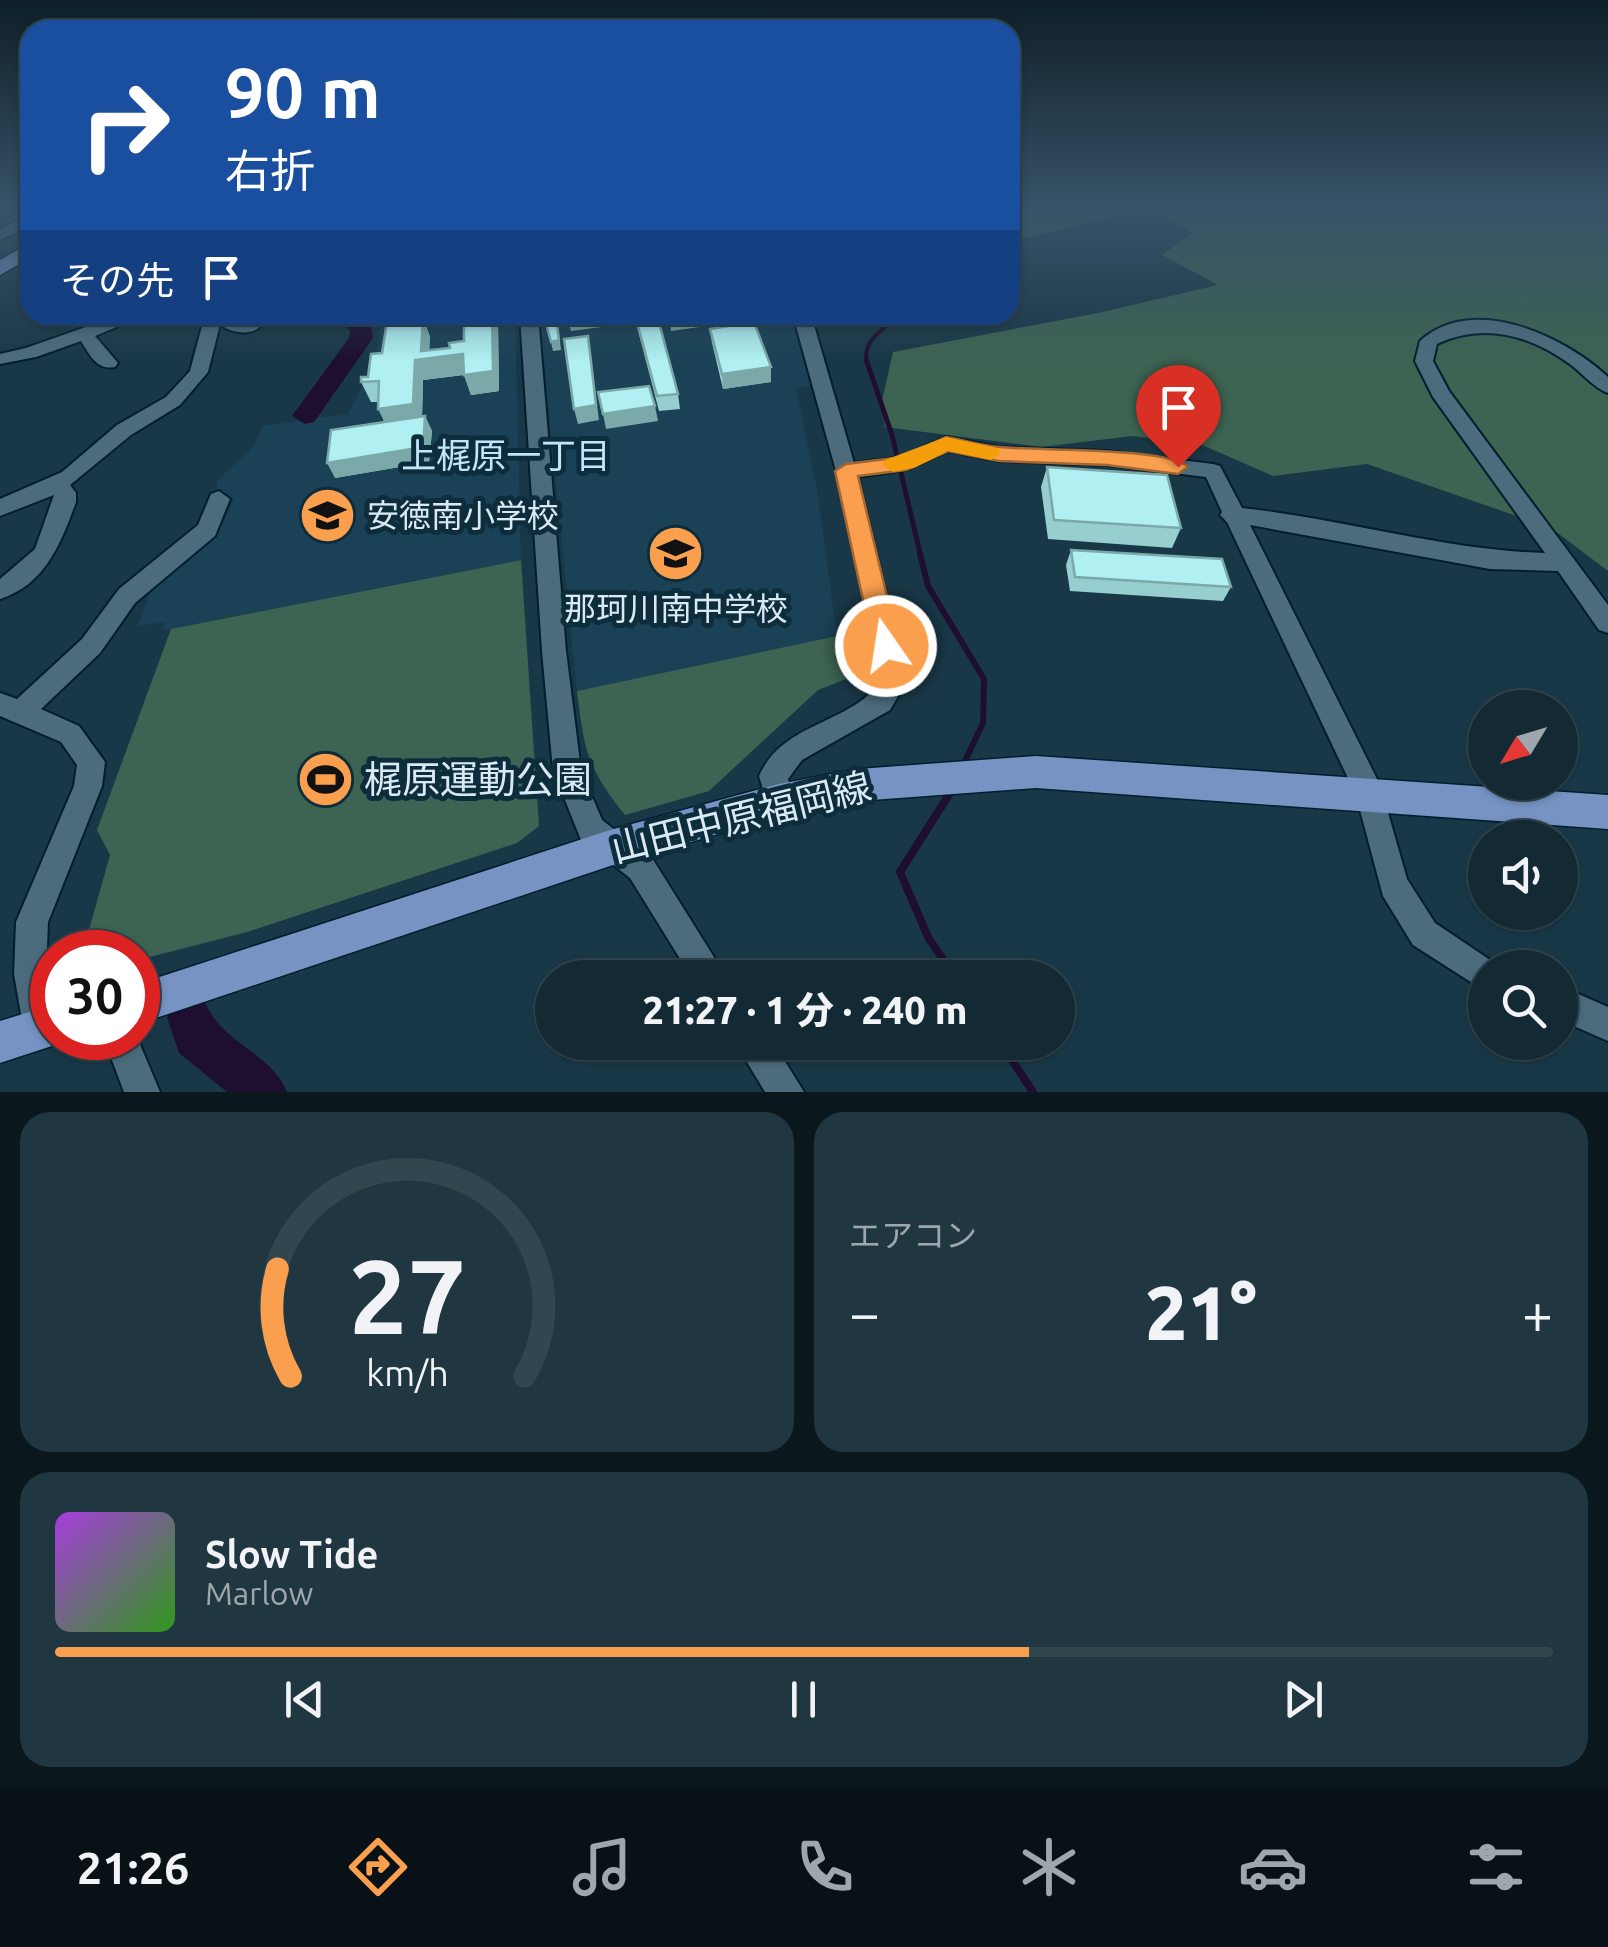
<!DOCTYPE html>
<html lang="ja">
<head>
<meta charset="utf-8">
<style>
  :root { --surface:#132a35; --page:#203641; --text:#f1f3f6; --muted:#9da7ad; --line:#324650; --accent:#fa9f4e }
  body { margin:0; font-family:Ubuntu,"Noto Sans JP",sans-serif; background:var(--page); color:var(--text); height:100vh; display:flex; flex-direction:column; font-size:38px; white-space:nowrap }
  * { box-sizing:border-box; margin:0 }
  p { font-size:32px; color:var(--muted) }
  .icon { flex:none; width:55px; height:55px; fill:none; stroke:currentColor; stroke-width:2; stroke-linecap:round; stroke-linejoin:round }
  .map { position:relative; height:1092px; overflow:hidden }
  .drawer { display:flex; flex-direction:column; gap:20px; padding:20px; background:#0a171d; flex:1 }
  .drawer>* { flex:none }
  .guide { position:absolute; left:20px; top:20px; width:1000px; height:305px; border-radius:30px; box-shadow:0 2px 8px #0004,0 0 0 2px var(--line); background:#1a4fa0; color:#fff; overflow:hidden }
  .needle { width:65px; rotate:232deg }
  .fabs { position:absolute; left:1468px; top:690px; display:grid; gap:20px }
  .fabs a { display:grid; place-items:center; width:110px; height:110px; border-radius:50%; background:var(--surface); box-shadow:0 2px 8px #0004,0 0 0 2px var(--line); font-size:50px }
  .speed { position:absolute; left:30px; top:930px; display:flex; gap:20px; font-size:50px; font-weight:700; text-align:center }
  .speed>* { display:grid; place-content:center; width:130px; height:130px; border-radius:50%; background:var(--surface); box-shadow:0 2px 8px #0004,0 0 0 2px var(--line); line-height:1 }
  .speed .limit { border:15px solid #d22; background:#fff; color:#111 }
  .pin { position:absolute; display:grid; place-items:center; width:85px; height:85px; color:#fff; margin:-102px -42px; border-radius:50% 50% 50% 0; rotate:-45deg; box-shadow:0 0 10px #0007 }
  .pin .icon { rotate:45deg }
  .me { position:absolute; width:110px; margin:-55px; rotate:347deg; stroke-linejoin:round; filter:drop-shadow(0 0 8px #0008) }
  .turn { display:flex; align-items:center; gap:35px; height:210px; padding:0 40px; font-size:45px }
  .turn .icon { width:130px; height:130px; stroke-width:2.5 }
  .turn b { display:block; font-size:70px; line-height:85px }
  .then { display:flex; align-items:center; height:95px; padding:0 40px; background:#0003; gap:20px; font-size:38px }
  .big { font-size:75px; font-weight:800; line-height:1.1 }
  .drawer .widget { flex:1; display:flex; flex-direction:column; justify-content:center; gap:15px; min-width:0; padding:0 35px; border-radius:30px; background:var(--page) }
  .drawer .dial { align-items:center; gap:0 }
  .dial svg { height:260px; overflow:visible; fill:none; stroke:var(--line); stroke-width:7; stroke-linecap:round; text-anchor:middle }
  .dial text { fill:var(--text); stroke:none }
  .song { display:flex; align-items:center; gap:30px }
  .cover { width:120px; height:120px; border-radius:15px; background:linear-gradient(135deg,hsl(280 70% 55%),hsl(110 70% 35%)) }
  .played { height:10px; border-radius:5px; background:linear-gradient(90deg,var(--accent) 65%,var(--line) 65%) }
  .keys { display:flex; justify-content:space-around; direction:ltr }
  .heat { display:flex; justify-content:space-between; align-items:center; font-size:55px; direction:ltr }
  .drawer .tiles { flex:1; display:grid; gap:20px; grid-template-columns:1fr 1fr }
  .widget:last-child { grid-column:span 2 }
  .trip { position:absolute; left:535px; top:960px; width:540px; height:100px; border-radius:50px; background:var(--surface); box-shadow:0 2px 8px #0004,0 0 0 2px var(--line); font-weight:800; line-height:100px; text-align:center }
  .menu { display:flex; height:160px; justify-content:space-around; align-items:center; background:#081115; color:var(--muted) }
  .menu .icon { width:70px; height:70px }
  .menu .active { color:var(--accent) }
  .menu b { font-size:45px; color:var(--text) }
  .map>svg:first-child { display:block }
  .built { fill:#1a4155 }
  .green { fill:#3d6352 }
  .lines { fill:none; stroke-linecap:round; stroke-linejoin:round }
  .stream-far3 { stroke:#1e0f30; stroke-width:4 }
  .stream-far2 { stroke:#1e0f30; stroke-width:5 }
  .stream-far1 { stroke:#1e0f30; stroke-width:6 }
  .stream { stroke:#1e0f30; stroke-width:8 }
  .river { fill:#1e0f30; fill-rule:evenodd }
  .minor-casing { stroke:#001e2d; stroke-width:4 }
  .major-casing { stroke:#001e2d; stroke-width:3 }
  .minor { fill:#4c6c7d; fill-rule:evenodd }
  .major { fill:#7693c3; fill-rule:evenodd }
  .wall { fill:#97ced0 }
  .shaded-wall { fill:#7ba8a9 }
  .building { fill:#b0f0f2; stroke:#7ba8a9; stroke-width:2.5 }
  .route { fill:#fa9f4e; stroke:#a26733; stroke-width:2.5 }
  .slow { fill:#f59e0b }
  .labels { text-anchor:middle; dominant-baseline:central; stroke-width:10; stroke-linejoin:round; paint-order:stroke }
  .poi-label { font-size:32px; fill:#d9eaf4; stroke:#0e2d3c; text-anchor:start }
  .neighbourhood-label { font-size:35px; fill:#c2e5f9; stroke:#0e2d3c }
  .near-poi-label { font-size:38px; fill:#d9eaf4; stroke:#0e2d3c; text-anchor:start }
  .near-street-label { font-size:38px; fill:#d9eaf4; stroke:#0e2d3c }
</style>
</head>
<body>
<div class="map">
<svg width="1608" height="1092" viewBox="0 0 1608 1092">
  <rect width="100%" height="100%" fill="#193847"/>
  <!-- built -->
  <path class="built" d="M382 315H515L521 560 171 629 163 630 165 622 138 626 151 589 218 532 234 499 216 498 217 481 253 447 263 426 348 414 376 358Z
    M554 315H797L812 385 796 388 817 490 837 636 577 691 539 317Z"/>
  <!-- green -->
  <path class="green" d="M1010 209H1139L1029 238 1010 230Z
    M1157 209H1608V571L1551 528 1367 464 1273 476 1200 444 1132 436 1041 447 885 427 882 401 893 352 1098 313 1218 285 1162 255 1192 233Z
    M521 560 539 826 517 843 247 932 138 960V952H97L87 937 110 855 97 830 171 629Z
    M837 636 846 679 818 690 709 791 625 815C587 768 584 749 577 691Z"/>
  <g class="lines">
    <!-- stream-far3 -->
    <path class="stream-far3" d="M867 364C861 340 884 329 900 315"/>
    <!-- stream-far2 -->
    <path class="stream-far2" d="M867 362 892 435 921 557"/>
    <!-- stream-far1 -->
    <path class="stream-far1" d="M920 554 928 586 984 679 983 723 964 763
      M948 796 951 791"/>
    <!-- stream -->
    <path class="stream" d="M950 793 900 872 929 939 956 978
      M1000 1042 1033 1092"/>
    <!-- river -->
    <path class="river" d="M327 315H356L370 322 373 338 314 422 305 424 292 416 349 338 350 330Z
      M189 996 205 1002C222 1044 271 1052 287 1092H227L179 1053 167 1018 173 1002Z"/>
    <defs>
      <path id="minor" d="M30 215V225L0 240V229Z
        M120 315H145L95 336 118 363 115 367C97 371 89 354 81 341L36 357 0 364V354L26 348Z
        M205 315H230L260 327C250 336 230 333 220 324L208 372 180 405 131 435 70 485 76 493V502C61 543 45 585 0 599V579L35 549 54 495 0 516V499L62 472 117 425 166 397 190 371Z
        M520 315H538L566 651 581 770 602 820 652 858 727 978H692L630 878 581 840 553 770 542 651Z
        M793 315H811L854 463 902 457 946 437 999 447 1107 451 1213 464 1220 466 1242 508C1344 519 1443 550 1545 553L1433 397 1415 361 1420 341C1473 293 1564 336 1608 377V393C1594 388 1583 374 1571 365 1531 335 1483 322 1437 344L1433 361 1449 391 1608 605V633L1599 630 1558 571 1490 569 1250 525 1380 785 1407 879 1435 923 1496 964 1498 968H1485V991L1413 945 1383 896 1356 795 1227 522 1220 515 1222 512 1206 477 1107 465 999 461 948 451 906 470 858 477 907 681 890 710 802 760 788 779 793 800 789 809 779 813 769 809 759 776C784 720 852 725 881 680L836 471Z
        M219 491 230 499 215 536 135 603 100 653 41 709 79 726 105 762 102 786 48 922 46 974 52 1036 50 1042 38 1047 26 1042 14 974 16 922 74 786 77 765 61 742 0 716V693L17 699 82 639 119 589 198 525 211 494Z
        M1560 986 1608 1007V1041L1560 1020Z
        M138 1027 141 1047 160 1092H124L107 1047 108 1038H138Z
        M735 1042H773L804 1092H765Z"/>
      <path id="major" d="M30 243V258L0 275V260Z
        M1036 756 1608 795V829L1036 788 858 801 779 816 610 866 138 1024V984L610 830 779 784 858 769Z
        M52 1005V1038H68L67 1041 0 1063V1021Z"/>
    </defs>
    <!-- minor casing -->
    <use href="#minor" class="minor-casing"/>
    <!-- major casing -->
    <use href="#major" class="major-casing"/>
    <!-- minor -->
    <use href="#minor" class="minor"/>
    <!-- major -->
    <use href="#major" class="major"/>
  </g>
  <!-- wall -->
  <path class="wall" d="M634 315H657L678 394 680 409 659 411Z
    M423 318 430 337 429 350 450 348 498 324 499 391 471 395 464 375 423 380 422 416H425L432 431 429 462 335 478 384 422 379 402H371L361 382 368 377 382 353Z
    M710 329 771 382 723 389 712 343Z
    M1047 467 1181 528 1172 548 1048 539 1041 487Z
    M1071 550 1231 587 1223 601 1070 591 1066 565Z"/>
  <!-- shaded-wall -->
  <path class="shaded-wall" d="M391 315H404L403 317 392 319Z
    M492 315H495L498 324 499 391 471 395 464 375Z
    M557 315 561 350 553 351 551 342Z
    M615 315H623L625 324 571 331 568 321Z
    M677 315H735V322L671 331 669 316Z
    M423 318 430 337 429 359 463 354 470 374 423 380 422 424 388 429 378 409 421 351Z
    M588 336 599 420 578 424 574 409Z
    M771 367V382L723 389 722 374Z
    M655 406 658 421 606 429 603 414Z
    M425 416 432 431 429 462 335 478 327 463Z"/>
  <!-- building -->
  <path class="building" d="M464 315H492L493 371 464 375 463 354 415 360 413 404 378 409 379 381 361 382V377H368L371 354 382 353 387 322 423 318 421 351 450 348 449 343 464 341Z
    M556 315 559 340 551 342 544 316Z
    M568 315H615L568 321Z
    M635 315H657L678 394 657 396Z
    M754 322 771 367 722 374 710 329Z
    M588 336 596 405 574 409 564 339Z
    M649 386 655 406 603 414 598 392Z
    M425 416 423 447 327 463 331 430Z
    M1047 467 1167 475 1181 528 1054 520Z
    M1071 550 1222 559 1231 587 1075 577Z"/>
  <!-- sky -->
  <linearGradient id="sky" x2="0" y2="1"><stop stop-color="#0e1f27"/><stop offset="0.58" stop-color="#385369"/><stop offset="1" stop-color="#385369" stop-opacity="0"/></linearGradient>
  <rect width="1608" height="361" fill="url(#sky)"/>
  <!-- route -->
  <path class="route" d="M946 437C964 440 982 446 1000 447 1034 451 1170 447 1188 467L1178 474 1107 465 999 461 948 451 906 470 858 476 899 646 895 654 886 657 877 654 873 646 835 471 846 464 902 457Z"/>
  <!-- slow -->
  <path class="slow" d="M946 437 998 448 1001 453 991 460 948 451 914 468 893 472 882 465 885 460Z"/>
  <!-- icons -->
  <defs>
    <symbol id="school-disc" viewBox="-11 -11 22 22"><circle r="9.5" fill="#fa9f4e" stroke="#0e2d3c"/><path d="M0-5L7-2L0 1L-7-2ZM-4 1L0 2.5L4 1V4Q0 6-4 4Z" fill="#111"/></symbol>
    <symbol id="stadium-disc" viewBox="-11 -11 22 22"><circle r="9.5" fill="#fa9f4e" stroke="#0e2d3c"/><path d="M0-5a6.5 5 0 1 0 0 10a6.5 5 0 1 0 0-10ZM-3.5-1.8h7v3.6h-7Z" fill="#111"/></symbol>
  </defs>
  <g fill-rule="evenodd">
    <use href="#school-disc" x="296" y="484" width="63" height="63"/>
    <use href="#school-disc" x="644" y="522" width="63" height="63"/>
    <use href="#stadium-disc" x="294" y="748" width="63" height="63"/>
  </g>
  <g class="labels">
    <!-- poi labels -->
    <g class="poi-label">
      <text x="367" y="515">安徳南小学校</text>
      <text x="676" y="608" text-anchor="middle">那珂川南中学校</text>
    </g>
    <!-- neighbourhood labels -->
    <g class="neighbourhood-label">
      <text x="506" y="455">上梶原一丁目</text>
    </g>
    <!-- near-poi labels -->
    <g class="near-poi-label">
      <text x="364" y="779">梶原運動公園</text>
    </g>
    <!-- near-street labels -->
    <g class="near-street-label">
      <text transform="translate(741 817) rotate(-14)">山田中原福岡線</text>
    </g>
  </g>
</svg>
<div class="fabs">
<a><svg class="needle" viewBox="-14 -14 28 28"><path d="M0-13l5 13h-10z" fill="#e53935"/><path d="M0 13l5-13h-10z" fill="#9da7ad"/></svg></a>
<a><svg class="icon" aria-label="sound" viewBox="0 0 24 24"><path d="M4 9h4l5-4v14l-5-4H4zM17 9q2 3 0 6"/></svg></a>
<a><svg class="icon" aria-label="search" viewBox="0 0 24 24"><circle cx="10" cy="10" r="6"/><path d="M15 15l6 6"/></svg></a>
</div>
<div class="speed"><div class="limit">30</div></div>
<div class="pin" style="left:1178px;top:467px;background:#d93025"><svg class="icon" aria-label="arrive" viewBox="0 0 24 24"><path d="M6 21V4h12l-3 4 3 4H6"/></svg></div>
<svg class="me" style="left:886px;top:646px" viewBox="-20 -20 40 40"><circle r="17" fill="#fa9f4e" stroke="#fff" stroke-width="3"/><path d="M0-11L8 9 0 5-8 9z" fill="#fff"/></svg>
<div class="trip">21:27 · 1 分 · 240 m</div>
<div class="guide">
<div class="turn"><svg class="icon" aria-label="right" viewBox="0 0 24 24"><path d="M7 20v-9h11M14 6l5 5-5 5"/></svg><div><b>90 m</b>右折</div></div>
<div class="then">その先<svg class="icon" aria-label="arrive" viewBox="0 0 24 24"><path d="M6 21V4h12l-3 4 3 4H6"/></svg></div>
</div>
</div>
<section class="drawer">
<div class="tiles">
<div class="widget dial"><svg viewBox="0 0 100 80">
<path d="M14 69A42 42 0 1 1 86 69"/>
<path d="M14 69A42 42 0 0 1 10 36" stroke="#fa9f4e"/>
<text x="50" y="56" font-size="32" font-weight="700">27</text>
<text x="50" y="72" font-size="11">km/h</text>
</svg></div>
<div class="widget"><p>エアコン</p>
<div class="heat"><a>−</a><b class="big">21°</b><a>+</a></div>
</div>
<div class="widget">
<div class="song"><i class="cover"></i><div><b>Slow Tide</b><p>Marlow</p></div></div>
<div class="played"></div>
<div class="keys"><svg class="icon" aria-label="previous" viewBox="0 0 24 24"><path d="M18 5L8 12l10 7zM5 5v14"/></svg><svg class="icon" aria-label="pause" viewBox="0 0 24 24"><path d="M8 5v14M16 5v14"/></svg><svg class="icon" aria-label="next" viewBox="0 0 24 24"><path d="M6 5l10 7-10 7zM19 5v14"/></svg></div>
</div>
</div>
</section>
<nav class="menu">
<b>21:26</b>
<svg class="icon active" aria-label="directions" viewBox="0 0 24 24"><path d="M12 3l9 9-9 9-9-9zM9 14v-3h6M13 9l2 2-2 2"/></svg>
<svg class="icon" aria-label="music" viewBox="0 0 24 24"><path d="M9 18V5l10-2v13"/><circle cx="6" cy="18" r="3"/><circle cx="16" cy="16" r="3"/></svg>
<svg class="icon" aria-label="phone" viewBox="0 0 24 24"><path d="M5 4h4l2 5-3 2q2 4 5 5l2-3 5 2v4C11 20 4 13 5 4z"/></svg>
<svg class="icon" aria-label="climate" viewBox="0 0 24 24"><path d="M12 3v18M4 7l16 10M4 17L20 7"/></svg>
<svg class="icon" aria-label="car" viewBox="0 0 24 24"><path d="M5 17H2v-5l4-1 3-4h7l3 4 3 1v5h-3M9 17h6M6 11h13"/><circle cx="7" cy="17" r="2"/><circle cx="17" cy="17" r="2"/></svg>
<svg class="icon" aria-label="filters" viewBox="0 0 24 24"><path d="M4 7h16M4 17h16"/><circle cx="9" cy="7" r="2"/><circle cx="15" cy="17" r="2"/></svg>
</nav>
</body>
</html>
